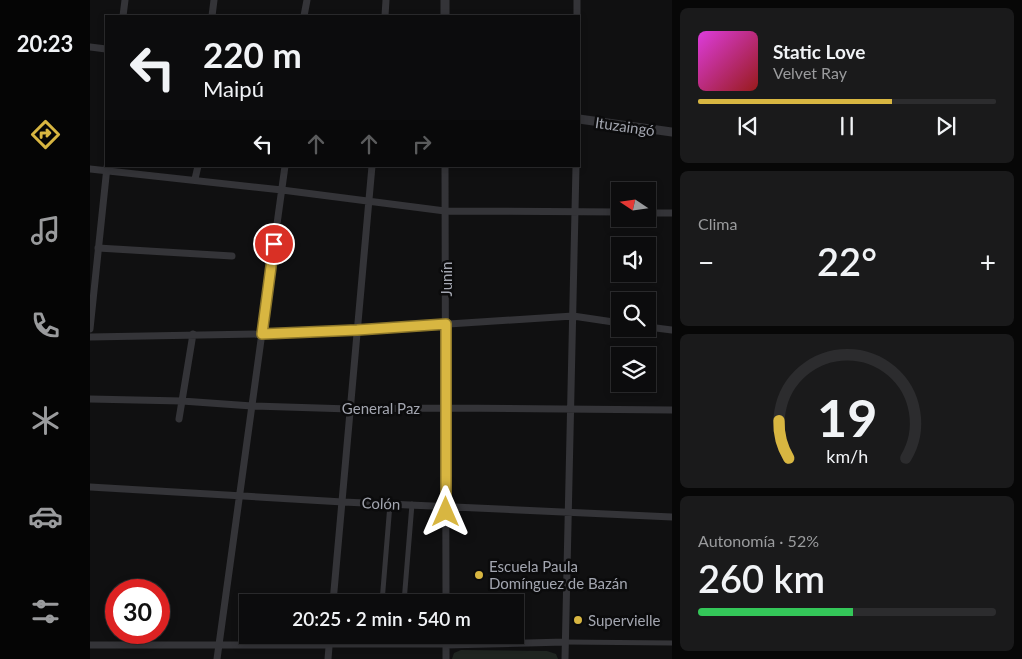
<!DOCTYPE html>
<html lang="es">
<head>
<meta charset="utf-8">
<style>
  :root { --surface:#0c0c0d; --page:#1a1a1b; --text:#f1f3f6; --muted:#9a9b9d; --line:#2c2c2e; --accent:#d8b641 }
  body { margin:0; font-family:Lato,sans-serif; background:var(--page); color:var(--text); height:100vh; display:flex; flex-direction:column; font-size:19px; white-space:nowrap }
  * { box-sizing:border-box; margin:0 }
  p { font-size:16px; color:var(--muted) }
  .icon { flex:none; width:28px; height:28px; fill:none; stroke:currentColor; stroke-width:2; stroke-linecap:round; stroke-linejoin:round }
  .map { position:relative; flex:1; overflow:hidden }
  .side { display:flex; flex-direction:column; gap:8px; padding:8px; background:#070707; width:350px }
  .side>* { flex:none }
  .banner { position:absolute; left:15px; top:15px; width:475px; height:152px; border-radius:0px; box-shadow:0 2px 8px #0003,0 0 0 1px var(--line); background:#0c0c0d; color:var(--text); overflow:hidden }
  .needle { width:32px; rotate:283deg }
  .buttons { position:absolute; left:521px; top:182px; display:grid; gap:10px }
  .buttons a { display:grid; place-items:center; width:45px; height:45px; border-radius:0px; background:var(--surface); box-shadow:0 2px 8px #0003,0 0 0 1px var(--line); font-size:25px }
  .speed { position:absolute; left:15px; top:579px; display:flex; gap:10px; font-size:25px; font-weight:700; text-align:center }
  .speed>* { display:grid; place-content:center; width:65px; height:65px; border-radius:50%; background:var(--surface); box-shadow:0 2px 8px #0003,0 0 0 1px var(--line); line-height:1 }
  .speed .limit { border:8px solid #d22; background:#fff; color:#111 }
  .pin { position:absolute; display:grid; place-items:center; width:42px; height:42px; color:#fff; margin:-21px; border:2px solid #fff; border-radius:50%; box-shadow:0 1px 5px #0007 }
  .me { position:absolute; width:55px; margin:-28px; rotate:0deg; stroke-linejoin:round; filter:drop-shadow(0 0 4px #0008) }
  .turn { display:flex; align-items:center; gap:18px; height:105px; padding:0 15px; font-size:22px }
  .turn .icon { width:65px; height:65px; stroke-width:2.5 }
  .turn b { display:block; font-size:35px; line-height:42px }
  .lanes { display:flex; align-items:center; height:48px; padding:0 15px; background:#0003; justify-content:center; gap:25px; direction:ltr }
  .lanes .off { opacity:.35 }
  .big { font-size:38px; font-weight:600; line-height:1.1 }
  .side .tile { flex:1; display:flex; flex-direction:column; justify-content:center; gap:8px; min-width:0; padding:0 18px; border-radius:8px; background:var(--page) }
  .side .dial { align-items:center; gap:0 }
  .dial svg { height:130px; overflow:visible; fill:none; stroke:var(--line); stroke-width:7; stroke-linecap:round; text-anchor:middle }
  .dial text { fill:var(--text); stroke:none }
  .song { display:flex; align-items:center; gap:15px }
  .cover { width:60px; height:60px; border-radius:8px; background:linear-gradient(135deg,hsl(300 70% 55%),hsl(0 70% 35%)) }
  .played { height:5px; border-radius:2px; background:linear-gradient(90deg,var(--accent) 65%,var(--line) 65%) }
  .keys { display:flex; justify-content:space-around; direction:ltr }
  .heat { display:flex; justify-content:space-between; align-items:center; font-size:28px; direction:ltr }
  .charge { height:8px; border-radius:4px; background:linear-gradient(90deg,#34c759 52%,var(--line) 0) }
  .trip { position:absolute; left:149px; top:594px; width:285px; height:50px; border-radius:0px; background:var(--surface); box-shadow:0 2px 8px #0003,0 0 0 1px var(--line); font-weight:600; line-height:50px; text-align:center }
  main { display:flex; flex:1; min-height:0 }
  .tabs { display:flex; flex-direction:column; width:90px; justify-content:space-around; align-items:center; background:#050505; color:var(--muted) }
  .tabs .icon { width:35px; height:35px }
  .tabs .current { color:var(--accent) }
  .tabs b { font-size:22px; color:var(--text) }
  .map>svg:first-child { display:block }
  .green { fill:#1f2520 }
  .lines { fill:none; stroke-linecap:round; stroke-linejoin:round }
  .pedestrian { stroke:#343438; stroke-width:5 }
  .minor { stroke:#343438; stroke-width:7 }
  .tertiary { stroke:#343438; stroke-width:9 }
  .route-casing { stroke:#8c762a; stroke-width:12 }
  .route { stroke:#d8b641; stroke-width:9 }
  .poi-dot { fill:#d8b641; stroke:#0b0b0c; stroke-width:2 }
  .labels { text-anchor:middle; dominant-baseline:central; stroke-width:5; stroke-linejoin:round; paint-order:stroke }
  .street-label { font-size:15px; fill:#a3a6b0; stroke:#0b0b0c }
  .poi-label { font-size:15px; fill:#a3a6b0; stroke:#0b0b0c; text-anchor:start }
</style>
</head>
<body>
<main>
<nav class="tabs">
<b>20:23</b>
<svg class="icon current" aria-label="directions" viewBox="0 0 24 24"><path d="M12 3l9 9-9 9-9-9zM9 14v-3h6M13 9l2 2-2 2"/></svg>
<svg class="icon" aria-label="music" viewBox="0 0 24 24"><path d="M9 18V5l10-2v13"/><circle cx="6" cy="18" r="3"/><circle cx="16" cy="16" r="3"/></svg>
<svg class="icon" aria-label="phone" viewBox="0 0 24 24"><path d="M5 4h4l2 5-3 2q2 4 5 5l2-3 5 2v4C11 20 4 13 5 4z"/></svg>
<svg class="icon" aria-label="climate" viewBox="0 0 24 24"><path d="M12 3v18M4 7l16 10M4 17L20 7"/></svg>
<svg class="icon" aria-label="car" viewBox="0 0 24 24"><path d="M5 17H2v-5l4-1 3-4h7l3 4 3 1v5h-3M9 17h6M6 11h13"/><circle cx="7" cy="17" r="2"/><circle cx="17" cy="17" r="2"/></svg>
<svg class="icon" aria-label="filters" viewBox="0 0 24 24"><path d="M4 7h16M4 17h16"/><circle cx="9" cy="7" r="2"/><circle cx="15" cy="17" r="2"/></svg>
</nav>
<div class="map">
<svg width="582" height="659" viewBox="0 0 582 659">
  <rect width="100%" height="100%" fill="#101011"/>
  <!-- green -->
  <path class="green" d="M371 650 457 651 466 654 468 659H362L364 653Z"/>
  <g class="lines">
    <!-- pedestrian -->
    <path class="pedestrian" d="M292 602 300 504
      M314 602 322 504
      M475 642 582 643
      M239 645H356
      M289 645 290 635
      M311 645 312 635"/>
    <!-- minor -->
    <path class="minor" d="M487 0V16
      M33 16 35 0
      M122 16 124 0
      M214 16 217 0
      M295 16 296 0
      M0 47 16 49
      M355 166 356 602
      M0 169 192 190 355 211 530 212
      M105 179 108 166
      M558 213H582
      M8 248 142 256
      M558 327 582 330
      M0 329 17 167
      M0 337 172 334 267 330 483 316 530 323
      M0 399 92 401 162 406 260 409 357 408 582 410
      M89 419 103 334
      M0 487 253 502 582 517
      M243 602 282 166
      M0 645H239
      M356 645 475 642
      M127 659 195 166
      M238 659 240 635
      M356 659V635
      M475 659 486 166"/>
    <!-- tertiary -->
    <path class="tertiary" d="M355 0V16
      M489 119 582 132"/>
  </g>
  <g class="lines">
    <defs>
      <path id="route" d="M184 244 172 334 267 330 356 324V512"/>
    </defs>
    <!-- route casing -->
    <use href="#route" class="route-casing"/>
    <!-- route -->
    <use href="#route" class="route"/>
  </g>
  <!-- markers -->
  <g class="poi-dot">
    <circle cx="389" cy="575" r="5"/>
    <circle cx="488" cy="620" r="5"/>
  </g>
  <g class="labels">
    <!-- street labels -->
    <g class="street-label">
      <text transform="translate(535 126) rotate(8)">Ituzaingó</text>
      <text transform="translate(356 279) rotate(-90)">Junín</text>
      <text x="291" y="408">General Paz</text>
      <text transform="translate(291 503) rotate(2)">Colón</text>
    </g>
    <!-- poi labels -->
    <g class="poi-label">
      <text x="399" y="566">Escuela Paula<tspan x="399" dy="17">Domínguez de Bazán</tspan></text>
      <text x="498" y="620">Supervielle</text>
    </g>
  </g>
</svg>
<div class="buttons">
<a><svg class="needle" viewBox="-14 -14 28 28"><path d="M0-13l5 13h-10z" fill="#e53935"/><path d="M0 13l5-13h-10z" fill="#9a9b9d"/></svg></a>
<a><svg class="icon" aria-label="sound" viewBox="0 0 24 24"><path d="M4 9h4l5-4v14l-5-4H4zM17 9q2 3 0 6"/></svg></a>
<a><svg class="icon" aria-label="search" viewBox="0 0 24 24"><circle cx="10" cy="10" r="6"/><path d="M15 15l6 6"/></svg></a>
<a><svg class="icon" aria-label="layers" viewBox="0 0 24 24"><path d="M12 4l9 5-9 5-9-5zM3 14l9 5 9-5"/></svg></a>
</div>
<div class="speed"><div class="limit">30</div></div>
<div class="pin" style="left:184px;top:244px;background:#d93025"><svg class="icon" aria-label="arrive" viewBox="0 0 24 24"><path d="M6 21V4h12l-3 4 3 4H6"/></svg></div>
<svg class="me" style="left:356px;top:512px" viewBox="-20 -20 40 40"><path d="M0-17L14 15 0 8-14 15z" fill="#d8b641" stroke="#fff" stroke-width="4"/></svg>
<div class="trip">20:25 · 2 min · 540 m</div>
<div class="banner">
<div class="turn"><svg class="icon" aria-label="left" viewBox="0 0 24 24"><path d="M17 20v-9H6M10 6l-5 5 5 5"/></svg><div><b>220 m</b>Maipú</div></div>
<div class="lanes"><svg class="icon" aria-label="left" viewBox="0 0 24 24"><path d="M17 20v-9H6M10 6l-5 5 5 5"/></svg><svg class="icon off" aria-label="ahead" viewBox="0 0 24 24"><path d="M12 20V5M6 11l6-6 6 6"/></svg><svg class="icon off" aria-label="ahead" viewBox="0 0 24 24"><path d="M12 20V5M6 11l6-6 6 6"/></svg><svg class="icon off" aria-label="right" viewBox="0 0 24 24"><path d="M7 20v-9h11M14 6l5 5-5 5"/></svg></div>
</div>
</div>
<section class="side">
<div class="tile">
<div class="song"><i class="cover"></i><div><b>Static Love</b><p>Velvet Ray</p></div></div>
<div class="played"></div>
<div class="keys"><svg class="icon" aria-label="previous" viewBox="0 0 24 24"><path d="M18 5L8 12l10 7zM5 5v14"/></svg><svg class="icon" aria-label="pause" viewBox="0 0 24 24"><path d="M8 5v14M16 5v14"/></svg><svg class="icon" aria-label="next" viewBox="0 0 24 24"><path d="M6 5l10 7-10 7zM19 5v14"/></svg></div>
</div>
<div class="tile"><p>Clima</p>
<div class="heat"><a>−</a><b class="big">22°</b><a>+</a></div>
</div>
<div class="tile dial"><svg viewBox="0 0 100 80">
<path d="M14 69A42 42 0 1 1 86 69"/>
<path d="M14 69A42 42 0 0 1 8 46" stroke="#d8b641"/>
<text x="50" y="56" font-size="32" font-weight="700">19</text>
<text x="50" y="72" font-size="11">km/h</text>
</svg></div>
<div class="tile"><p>Autonomía · 52%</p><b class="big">260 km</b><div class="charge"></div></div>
</section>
</main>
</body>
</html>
